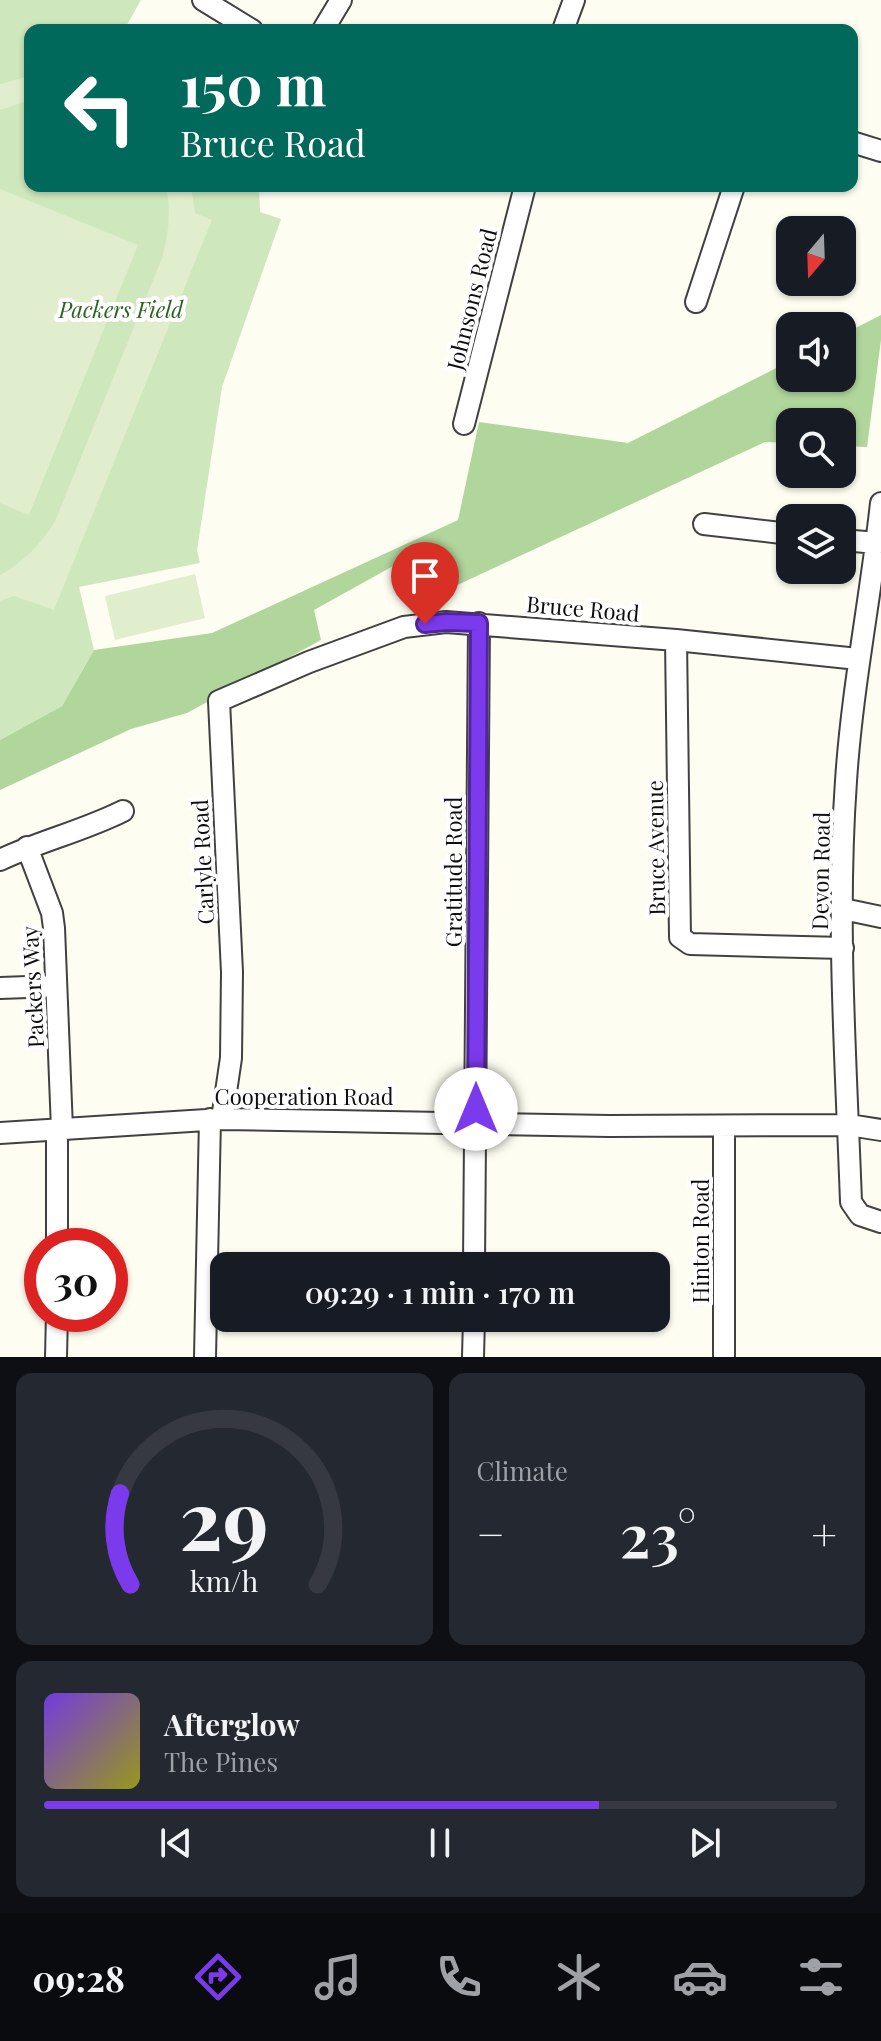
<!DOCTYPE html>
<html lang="en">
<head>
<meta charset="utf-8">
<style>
  :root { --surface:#171b24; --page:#242831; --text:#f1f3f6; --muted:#9ea1a6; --line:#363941; --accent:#7c3aed }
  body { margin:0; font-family:"Playfair Display",serif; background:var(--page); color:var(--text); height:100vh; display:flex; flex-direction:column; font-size:30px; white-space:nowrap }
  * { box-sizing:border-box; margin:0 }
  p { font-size:26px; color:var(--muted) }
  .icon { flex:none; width:44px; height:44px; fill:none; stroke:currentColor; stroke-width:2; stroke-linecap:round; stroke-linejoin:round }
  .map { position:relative; height:1357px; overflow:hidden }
  .side { display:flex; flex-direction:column; gap:16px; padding:16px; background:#0d0f14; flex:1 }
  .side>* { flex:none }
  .banner { position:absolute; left:24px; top:24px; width:834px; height:168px; border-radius:16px; box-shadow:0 2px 6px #0004; background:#00695c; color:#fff; overflow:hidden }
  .needle { width:52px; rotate:199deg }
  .buttons { position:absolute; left:776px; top:216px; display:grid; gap:16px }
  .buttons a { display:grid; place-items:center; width:80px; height:80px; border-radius:16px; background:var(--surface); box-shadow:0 2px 6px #0004; font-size:40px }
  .speed { position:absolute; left:24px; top:1228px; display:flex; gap:16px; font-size:40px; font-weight:700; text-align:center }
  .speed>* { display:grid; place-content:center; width:104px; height:104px; border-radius:50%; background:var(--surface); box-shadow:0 2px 6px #0004; line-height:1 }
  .speed .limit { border:12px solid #d22; background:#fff; color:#111 }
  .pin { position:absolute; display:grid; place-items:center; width:68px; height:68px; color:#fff; margin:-82px -34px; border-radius:50% 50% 50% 0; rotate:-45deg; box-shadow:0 0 8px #0007 }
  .pin .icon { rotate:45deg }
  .me { position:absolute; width:88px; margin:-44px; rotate:0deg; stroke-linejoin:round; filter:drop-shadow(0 0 6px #0008) }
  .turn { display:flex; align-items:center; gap:28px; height:168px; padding:0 24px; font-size:36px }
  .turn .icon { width:104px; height:104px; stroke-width:2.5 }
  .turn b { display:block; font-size:56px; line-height:68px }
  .big { font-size:60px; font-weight:600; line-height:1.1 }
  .side .widget { flex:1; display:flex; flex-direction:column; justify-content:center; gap:12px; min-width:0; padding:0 28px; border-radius:16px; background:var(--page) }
  .side .dial { align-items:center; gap:0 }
  .dial svg { height:208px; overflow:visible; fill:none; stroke:var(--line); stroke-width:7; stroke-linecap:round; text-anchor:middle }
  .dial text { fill:var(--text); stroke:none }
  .song { display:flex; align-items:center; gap:24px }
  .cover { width:96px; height:96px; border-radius:12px; background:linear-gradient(135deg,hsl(260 70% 55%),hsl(60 70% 35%)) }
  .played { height:8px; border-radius:4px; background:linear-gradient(90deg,var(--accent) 70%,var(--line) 70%) }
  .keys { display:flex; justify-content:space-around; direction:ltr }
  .heat { display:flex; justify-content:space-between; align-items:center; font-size:44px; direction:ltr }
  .side .tiles { flex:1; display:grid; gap:16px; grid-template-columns:1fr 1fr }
  .widget:last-child { grid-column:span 2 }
  .trip { position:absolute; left:210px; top:1252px; width:460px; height:80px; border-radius:16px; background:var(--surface); box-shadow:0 2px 6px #0004; font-weight:600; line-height:80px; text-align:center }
  .menu { display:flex; height:128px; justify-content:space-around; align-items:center; background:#090b0e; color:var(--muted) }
  .menu .icon { width:56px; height:56px }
  .menu .active { color:var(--accent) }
  .menu b { font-size:36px; color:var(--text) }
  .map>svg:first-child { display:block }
  .green { fill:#cee7bc }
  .forest { fill:#b1d69c }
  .pitch { fill:#e0eecd }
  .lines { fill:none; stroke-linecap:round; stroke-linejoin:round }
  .minor-casing { stroke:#414141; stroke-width:24 }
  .minor { stroke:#fff; stroke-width:20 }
  .route-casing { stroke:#51269a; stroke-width:20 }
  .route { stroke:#7c3aed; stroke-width:14 }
  .labels { text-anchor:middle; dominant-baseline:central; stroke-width:8; stroke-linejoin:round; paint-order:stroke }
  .street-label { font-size:22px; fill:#0e0e0e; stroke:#fff }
  .park-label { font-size:22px; font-style:italic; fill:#2a6222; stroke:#fff }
</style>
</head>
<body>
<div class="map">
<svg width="881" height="1357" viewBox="0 0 881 1357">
  <rect width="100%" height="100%" fill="#fefdf1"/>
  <!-- green -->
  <path class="green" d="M0 0H141L124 30H30V186H259L260 212 281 219 222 387 197 550 200 563 79 587 94 650 62 706 0 740Z"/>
  <!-- forest -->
  <path class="forest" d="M881 315V340L867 447 842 446V422H790V443L765 442 421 602 395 565 314 610 321 640 187 713 131 729 0 790V740L62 706 94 650 212 633 458 520 479 422 628 443 790 361V378H842V335Z"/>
  <!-- pitch -->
  <path class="pitch" d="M30 76V100L0 110V84Z
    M166 186H191L195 213 212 220 54 610 14 596 0 601V575C25 561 40 545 55 521L162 258C169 233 171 212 166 186Z
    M0 189 138 245 29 515 0 503Z
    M195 574 205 618 115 640 105 596Z"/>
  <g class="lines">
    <defs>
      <path id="minor" d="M203 0 252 30
        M323 30 341 0
        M563 30 574 0
        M852 142 881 151
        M696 302 734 186
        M464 424 525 186
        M881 503C871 596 852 688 846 781 836 921 846 1062 851 1202L860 1215 881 1222
        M704 524 790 534
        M842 540 877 543
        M676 640 680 937 690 944 843 948
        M27 847 52 913 54 928 62 1129
        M0 860C40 841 83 831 123 811
        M843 909 881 917
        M0 988 56 986
        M222 1119 231 1058 232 972 219 701 309 662 404 627 446 622 676 640 858 659
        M0 1133 222 1119 609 1126 849 1125 881 1130
        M57 1246V1130
        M474 1266 479 623
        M56 1357 57 1314
        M205 1357 210 1119
        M473 1357 474 1318
        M724 1357V1126"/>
    </defs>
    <!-- minor casing -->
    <use href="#minor" class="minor-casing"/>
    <!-- minor -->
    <use href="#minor" class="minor"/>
  </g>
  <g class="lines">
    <defs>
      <path id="route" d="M425 624 446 622 479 623 476 1109"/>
    </defs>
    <!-- route casing -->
    <use href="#route" class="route-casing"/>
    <!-- route -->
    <use href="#route" class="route"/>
  </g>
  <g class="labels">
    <!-- street labels -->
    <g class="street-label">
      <text transform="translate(471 299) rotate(-76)">Johnsons Road</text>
      <text transform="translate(583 608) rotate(5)">Bruce Road</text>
      <text transform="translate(655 848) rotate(-91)">Bruce Avenue</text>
      <text transform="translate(202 862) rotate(-93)">Carlyle Road</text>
      <text transform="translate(820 871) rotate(-89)">Devon Road</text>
      <text transform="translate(453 872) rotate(-90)">Gratitude Road</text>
      <text transform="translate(32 987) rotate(-93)">Packers Way</text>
      <text x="304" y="1096">Cooperation Road</text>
      <text transform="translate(700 1241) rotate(-90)">Hinton Road</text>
    </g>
    <!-- park labels -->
    <g class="park-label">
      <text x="121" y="309">Packers Field</text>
    </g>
  </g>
</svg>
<div class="buttons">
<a><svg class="needle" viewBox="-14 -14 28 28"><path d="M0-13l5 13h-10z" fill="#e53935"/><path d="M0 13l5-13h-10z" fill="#9ea1a6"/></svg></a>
<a><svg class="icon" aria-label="sound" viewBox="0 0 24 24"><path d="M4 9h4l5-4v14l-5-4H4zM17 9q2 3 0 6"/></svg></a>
<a><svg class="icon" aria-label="search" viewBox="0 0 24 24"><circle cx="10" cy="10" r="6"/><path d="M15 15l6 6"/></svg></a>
<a><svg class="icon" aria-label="layers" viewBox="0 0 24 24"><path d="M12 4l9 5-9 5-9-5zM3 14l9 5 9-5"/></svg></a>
</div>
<div class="speed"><div class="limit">30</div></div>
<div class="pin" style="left:425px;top:624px;background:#d93025"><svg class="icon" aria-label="arrive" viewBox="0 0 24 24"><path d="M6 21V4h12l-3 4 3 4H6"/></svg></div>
<svg class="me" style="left:476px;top:1109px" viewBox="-20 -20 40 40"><circle r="19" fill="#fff"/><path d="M0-13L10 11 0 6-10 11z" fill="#7c3aed"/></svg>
<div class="trip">09:29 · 1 min · 170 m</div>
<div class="banner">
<div class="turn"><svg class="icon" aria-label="left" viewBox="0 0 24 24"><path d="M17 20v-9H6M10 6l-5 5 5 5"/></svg><div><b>150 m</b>Bruce Road</div></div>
</div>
</div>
<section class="side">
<div class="tiles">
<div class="widget dial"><svg viewBox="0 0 100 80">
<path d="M14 69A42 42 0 1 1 86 69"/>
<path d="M14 69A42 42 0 0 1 10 34" stroke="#7c3aed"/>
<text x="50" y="56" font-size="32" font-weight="700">29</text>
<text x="50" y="72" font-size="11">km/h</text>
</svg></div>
<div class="widget"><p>Climate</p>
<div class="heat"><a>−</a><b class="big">23°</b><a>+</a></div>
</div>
<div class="widget">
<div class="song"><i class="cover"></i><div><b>Afterglow</b><p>The Pines</p></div></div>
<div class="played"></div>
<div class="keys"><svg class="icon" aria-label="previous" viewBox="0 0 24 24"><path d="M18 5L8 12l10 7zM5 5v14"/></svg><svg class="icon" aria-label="pause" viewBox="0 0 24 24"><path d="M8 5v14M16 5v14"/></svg><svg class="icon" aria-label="next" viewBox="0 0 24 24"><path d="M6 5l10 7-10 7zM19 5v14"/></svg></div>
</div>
</div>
</section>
<nav class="menu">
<b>09:28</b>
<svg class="icon active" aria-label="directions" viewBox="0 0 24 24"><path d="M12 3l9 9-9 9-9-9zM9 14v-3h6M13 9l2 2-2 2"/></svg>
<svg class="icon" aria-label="music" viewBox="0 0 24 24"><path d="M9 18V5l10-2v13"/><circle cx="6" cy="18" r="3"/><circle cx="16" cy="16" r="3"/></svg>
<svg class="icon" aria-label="phone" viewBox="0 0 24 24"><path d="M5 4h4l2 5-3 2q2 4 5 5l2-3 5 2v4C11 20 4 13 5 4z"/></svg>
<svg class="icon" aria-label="climate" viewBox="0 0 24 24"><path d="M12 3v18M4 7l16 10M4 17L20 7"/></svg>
<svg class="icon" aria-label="car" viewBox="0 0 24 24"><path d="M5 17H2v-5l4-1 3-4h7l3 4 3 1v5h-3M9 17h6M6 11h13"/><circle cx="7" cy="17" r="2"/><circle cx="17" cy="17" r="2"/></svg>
<svg class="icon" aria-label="filters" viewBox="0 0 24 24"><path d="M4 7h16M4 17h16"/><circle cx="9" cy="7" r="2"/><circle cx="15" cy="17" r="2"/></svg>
</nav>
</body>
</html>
